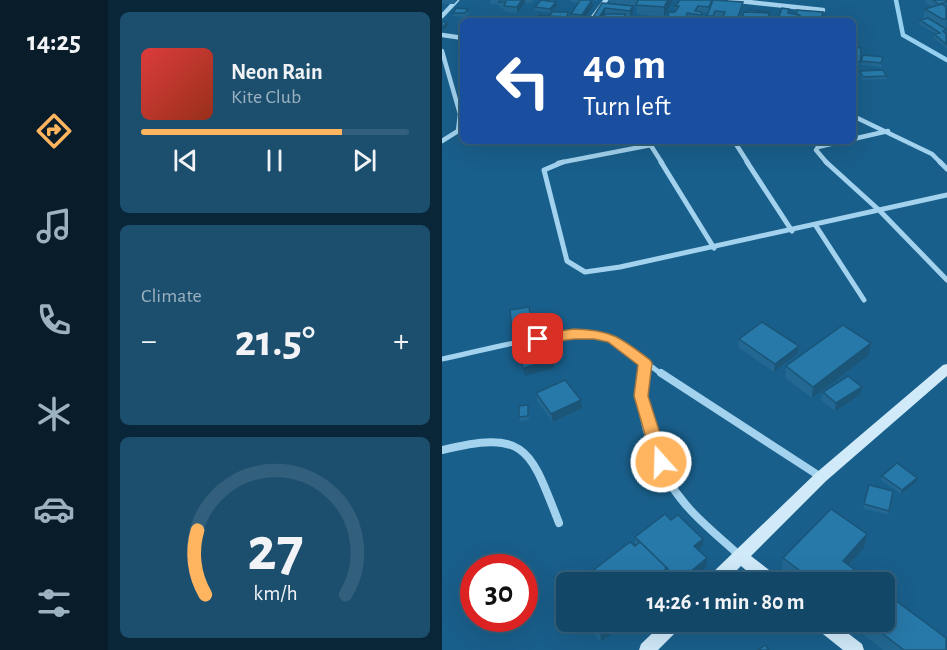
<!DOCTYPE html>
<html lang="en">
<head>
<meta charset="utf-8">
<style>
  :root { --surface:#134768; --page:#1c4e6e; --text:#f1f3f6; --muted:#9db2c0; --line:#325f7c; --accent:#ffb560 }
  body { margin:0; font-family:"Alegreya Sans",sans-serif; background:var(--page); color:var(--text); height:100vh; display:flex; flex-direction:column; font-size:22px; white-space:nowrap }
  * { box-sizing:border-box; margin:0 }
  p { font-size:20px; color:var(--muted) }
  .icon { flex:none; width:33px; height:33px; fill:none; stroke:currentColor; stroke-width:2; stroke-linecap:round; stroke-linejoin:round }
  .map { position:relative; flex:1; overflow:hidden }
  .side { display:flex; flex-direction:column; gap:12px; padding:12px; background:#0a2739; width:334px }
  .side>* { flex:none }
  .top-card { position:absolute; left:18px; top:18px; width:396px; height:126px; border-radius:9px; box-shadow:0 6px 24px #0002,0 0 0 2px var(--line); background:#1a4fa0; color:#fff; overflow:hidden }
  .speed { position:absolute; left:18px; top:554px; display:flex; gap:12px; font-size:30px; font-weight:700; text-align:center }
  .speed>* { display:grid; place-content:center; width:78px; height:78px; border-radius:50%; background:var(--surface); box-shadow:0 6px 24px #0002,0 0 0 2px var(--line); line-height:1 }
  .speed .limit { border:9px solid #d22; background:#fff; color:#111 }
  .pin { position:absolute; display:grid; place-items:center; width:51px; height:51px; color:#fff; margin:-26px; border-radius:12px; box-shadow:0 3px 9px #0006 }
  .me { position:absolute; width:66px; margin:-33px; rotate:340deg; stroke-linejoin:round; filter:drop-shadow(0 0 4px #0008) }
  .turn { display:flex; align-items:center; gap:21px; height:126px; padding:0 24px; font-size:27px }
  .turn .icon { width:78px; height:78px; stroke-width:2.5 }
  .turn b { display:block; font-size:42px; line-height:51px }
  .big { font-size:45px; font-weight:700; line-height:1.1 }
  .side .tile { flex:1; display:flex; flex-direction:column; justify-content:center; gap:9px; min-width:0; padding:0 21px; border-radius:9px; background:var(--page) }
  .side .dial { align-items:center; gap:0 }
  .dial svg { height:156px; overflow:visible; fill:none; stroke:var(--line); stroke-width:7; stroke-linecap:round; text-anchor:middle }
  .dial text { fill:var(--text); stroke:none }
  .song { display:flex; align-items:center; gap:18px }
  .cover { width:72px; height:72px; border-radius:9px; background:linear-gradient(135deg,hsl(0 70% 55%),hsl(10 70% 35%)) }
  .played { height:6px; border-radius:3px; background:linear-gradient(90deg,var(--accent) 75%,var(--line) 75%) }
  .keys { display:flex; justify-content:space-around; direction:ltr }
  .heat { display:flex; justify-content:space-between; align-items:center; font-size:33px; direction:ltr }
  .trip { position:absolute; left:114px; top:572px; width:339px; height:60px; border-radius:9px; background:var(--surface); box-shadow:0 6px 24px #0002,0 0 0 2px var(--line); font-weight:700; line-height:60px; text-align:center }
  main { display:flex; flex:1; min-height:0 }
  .menu { display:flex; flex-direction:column; width:108px; justify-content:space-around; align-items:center; background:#081c2a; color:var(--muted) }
  .menu .icon { width:42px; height:42px }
  .menu .active { color:var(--accent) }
  .menu b { font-size:27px; color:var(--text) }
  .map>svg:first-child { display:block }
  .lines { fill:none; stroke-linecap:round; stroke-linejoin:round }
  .stream { stroke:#96d0f0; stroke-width:4.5 }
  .street-far2 { stroke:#a3d2ee; stroke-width:4.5 }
  .street-far1 { stroke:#a3d2ee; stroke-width:5 }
  .street { stroke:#a3d2ee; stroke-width:8 }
  .secondary { fill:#d0eafa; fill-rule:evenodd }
  .wall { fill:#226892 }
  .shaded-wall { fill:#1b5577 }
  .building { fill:#2779aa; stroke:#1b5577; stroke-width:1.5 }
  .route { fill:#ffb560; stroke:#a6763e; stroke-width:1.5 }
</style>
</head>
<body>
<main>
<nav class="menu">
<b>14:25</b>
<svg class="icon active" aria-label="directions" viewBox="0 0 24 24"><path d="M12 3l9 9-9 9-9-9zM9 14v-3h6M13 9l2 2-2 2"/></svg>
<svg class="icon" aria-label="music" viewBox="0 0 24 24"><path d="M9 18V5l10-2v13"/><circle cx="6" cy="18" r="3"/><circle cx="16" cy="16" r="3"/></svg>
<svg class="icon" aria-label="phone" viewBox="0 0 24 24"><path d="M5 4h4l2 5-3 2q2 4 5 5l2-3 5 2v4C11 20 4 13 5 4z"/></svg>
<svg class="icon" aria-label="climate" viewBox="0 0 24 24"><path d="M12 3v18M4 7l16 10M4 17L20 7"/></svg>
<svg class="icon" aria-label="car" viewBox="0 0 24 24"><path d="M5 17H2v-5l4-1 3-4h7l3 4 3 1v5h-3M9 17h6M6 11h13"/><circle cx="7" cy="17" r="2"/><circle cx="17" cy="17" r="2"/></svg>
<svg class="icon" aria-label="filters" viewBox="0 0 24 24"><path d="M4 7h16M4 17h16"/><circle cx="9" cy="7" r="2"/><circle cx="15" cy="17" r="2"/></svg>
</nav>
<section class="side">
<div class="tile">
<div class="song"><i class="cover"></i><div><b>Neon Rain</b><p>Kite Club</p></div></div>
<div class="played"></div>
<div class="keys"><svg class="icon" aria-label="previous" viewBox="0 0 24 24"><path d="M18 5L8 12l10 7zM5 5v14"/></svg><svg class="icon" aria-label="pause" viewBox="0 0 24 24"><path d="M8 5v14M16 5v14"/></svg><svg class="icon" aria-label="next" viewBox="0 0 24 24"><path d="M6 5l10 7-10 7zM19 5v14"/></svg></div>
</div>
<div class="tile"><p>Climate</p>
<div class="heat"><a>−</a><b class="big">21.5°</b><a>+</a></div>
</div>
<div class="tile dial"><svg viewBox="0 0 100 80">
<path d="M14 69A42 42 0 1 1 86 69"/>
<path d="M14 69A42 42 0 0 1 10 36" stroke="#ffb560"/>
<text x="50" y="56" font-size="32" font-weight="700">27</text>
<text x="50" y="72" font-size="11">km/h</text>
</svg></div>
</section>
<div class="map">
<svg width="505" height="650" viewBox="0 0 505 650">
  <rect width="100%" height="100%" fill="#195f8b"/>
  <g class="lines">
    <!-- stream -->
    <path class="stream" d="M454 0 461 35 505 60"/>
    <!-- street-far2 -->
    <path class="street-far2" d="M288 0 381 10
      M0 16 15 0
      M148 21 164 0
      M0 35 21 38
      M0 51 18 114 16 131 0 141
      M411 116 490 154 499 163
      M411 139 446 131
      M206 141 220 163
      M292 141 306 163
      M116 163 209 145
      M385 163 374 150 376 147 401 141"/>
    <!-- street-far1 -->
    <path class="street-far1" d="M121 162 102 170 125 261 143 272 178 267 505 195
      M219 162 272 248
      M305 162 350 231
      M384 162 438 211 505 280
      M498 162 505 169
      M374 226 422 300
      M0 359C41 351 131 324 168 338 184 344 206 365 221 375
      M201 375 203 363"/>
    <!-- street -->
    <path class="street" d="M201 373C193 416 216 473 244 505 260 524 280 539 298 556
      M219 373 379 477
      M0 450C85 429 88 449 117 523"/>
    <!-- secondary -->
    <path class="secondary" d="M505 364V376L384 481 309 556 336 577 338 582H318L299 566 283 582H264L266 577 374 473 501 365Z
      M223 621H242L240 626 216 650H197L199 644Z
      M369 621H390L420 644 422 650H401L371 626Z"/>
  </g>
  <!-- wall -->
  <path class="wall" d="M0 0H16L12 4H0Z
    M48 0H92L89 3H83L75 13 63 12 62 9 58 8 57 5 48 4Z
    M99 0H112L111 1 114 2 115 5 109 12 93 11V7Z
    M129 0H156L155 1 150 0 151 6 141 21 130 20 129 14 136 3 129 2Z
    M168 0H231L222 17 195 14 194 5 195 1 193 6 168 3Z
    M483 0H504V48L492 38V34H494L477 24 478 20 482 19H481L483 9 490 7 483 2Z
    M301 2 300 8 296 21H280V18H272L271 21H265L266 13H260L259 21 245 20 244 21H225L233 12V6Z
    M160 3 191 6V13L188 18 184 17 183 21H162L163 16 159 21H151V17Z
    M347 9V14H354L355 10 380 21H335Z
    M27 12 24 17 11 16V13Z
    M126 12 127 15 125 21H92Z
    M21 42V52H16V48Z
    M411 47 419 48 417 66 414 65 411 75Z
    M421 55 441 57 439 67 419 65Z
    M418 71 444 76V79L420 80 418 74Z
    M297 339 357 346 356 353 332 372 296 347Z
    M429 343 427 355 370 398 343 378 344 366Z
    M420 387 418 395 393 411 379 400 381 392Z
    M94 393 140 408 111 422 95 401Z
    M87 409V420L78 421 77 417Z
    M440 476 474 482 459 494 439 480Z
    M427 485 447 511 446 515 421 508Z
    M229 520 261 539V546L256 550 265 566 245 582H231L225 576V578L193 546 194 545 193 544V537Z
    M425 534 422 548 407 565 429 582H354L340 571 341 558Z
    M140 621H185L159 642Z
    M404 621H442L504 650H441Z"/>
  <!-- shaded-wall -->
  <path class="shaded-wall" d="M80 0H83V3L75 13V7Z
    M150 0 151 6 141 21 140 15Z
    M226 0H231L222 17V7Z
    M114 2 115 5 109 12 108 9Z
    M191 6V13L188 18V11Z
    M163 8V15L159 21H157V17Z
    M5 22 6 25 2 31 1 27Z
    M91 327 92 335 72 338 70 330Z
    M429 343 427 355 370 398 371 387Z
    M357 346 356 353 332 372 333 364Z
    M111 360 112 368 83 376 81 368Z
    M420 387 418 395 393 411 394 403Z
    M139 400 140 408 111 422 109 414Z
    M475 478 474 482 459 494 460 490Z
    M425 534 422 548 398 574 401 561Z
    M261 539V546L252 553V546Z
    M265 558V566L245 582H237Z
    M225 568V578L220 582H207Z
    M171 621H185L159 642 158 632Z"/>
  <!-- building -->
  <path class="building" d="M58 0H80L75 7 62 6 64 2H57Z
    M99 0 114 2 108 9 93 7Z
    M138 0H150L140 15 129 14Z
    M196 0H226L222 7 194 5Z
    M238 0H270L267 7 256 6 253 11 260 12 259 15 245 13 243 21H225L227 12H233L237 6H233Z
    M271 0 301 2 295 20 280 19 283 12 273 11 271 16H265Z
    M491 0H504V2L497 4Z
    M160 3 191 6 188 11 163 8 157 17H151Z
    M500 4 504 7V19H500L483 9Z
    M14 8 26 9 23 13H11Z
    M340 8 347 9 346 13 356 15 353 21H335Z
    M308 10 328 12 326 17 327 13 307 12Z
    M355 10 381 12 379 21H357L358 15 354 14Z
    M110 12H126L125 17 108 16Z
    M302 12 327 13 325 21H299Z
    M163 14H183L182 19H162Z
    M97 15 118 17 116 21H92Z
    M486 18 504 29V30L501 31 504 34V44L492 34 498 33 478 20Z
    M0 22H5L1 27H0Z
    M17 42H21V48H16Z
    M411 47 419 48 418 62H414L412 71Z
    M421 55 441 57 439 63 419 61Z
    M441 70 444 76 421 77 418 71Z
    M87 307 91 327 70 330 68 310Z
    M320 322 357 346 333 364 297 339Z
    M401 325 429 343 371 387 344 366Z
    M104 341 111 360 81 368 75 348Z
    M406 376 420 387 394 403 381 392Z
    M123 380 139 400 109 414 94 393Z
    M86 405V416L77 417V406Z
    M455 463 475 478 460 490 440 476Z
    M427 485 451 491 447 511 422 504Z
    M389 509 425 534 401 561 429 582H373L341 558Z
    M223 514 229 520 236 515 261 539 252 546 265 558 237 581 224 568H225L193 537Z
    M188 542 193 546 198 542 225 568 207 582H136Z
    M442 592 504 638V650H462L424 621H442Z
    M147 621H171L158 632Z
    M323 645 327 650H316Z"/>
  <!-- route -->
  <path class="route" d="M132 329C170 330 179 338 208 360L210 363 206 396 227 462 225 466H213L211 462 192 396 196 365 166 342 152 339H132L96 344 89 339 96 334Z"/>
</svg>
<div class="speed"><div class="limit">30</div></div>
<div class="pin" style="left:96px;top:339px;background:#d93025"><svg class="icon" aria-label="arrive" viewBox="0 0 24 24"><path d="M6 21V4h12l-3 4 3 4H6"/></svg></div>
<svg class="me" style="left:219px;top:462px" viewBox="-20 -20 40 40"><circle r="17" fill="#ffb560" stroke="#fff" stroke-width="3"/><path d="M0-11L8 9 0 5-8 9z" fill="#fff"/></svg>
<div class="trip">14:26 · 1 min · 80 m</div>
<div class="top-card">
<div class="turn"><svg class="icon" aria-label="left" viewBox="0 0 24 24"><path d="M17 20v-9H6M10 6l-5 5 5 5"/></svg><div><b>40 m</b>Turn left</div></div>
</div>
</div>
</main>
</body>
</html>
